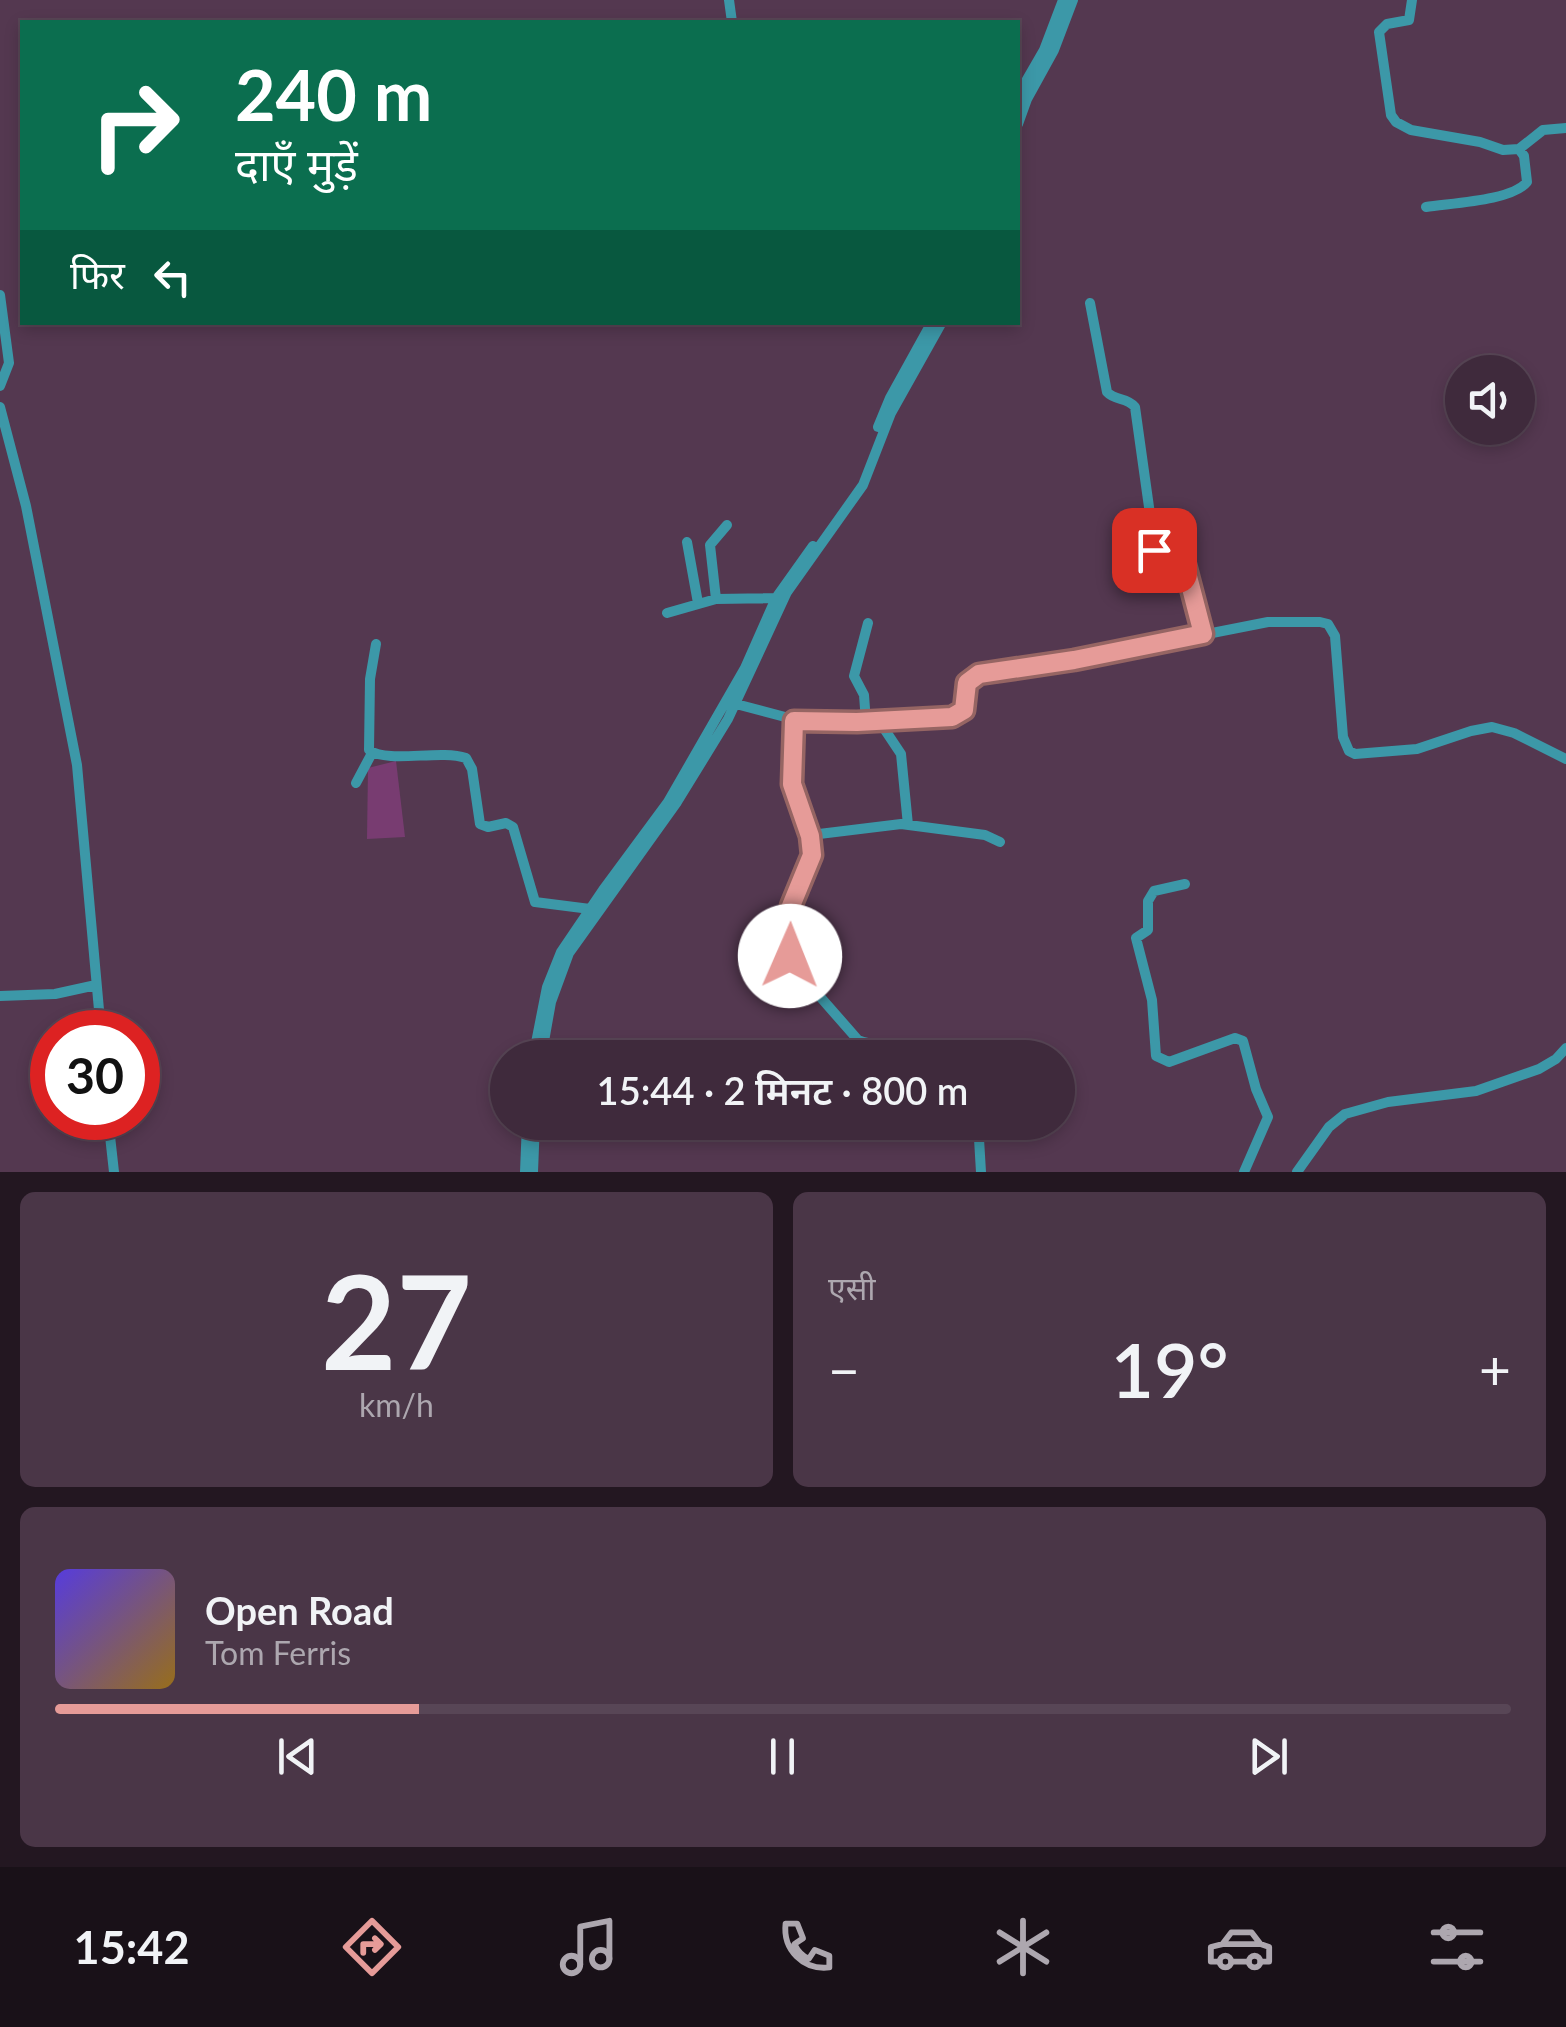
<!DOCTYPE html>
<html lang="hi">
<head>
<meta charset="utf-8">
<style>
  :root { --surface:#3f2a3c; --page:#4a3647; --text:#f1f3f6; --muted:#ada7af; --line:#584656; --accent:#e69b98 }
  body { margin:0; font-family:Lato,"Noto Sans Devanagari",sans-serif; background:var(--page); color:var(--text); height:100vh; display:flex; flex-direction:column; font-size:38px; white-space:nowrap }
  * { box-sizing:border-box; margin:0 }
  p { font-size:32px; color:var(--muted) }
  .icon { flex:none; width:55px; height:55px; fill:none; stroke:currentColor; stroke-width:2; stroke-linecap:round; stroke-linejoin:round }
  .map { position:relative; height:1172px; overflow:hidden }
  .drawer { display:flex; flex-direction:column; gap:20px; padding:20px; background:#231721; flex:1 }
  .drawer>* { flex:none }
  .banner { position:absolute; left:20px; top:20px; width:1000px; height:305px; border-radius:0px; box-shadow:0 5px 15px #0003,0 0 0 2px var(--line); background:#0b6e4f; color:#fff; overflow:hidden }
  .tools { position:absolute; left:1445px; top:355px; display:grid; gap:20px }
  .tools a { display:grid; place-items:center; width:90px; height:90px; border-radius:50%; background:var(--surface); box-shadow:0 5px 15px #0003,0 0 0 2px var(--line); font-size:50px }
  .speed { position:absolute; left:30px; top:1010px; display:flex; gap:20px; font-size:50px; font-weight:700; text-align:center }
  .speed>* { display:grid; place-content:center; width:130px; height:130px; border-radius:50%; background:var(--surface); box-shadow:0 5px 15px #0003,0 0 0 2px var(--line); line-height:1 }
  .speed .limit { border:15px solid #d22; background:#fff; color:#111 }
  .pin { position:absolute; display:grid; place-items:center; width:85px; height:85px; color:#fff; margin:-42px; border-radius:20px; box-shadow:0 5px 15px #0006 }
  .me { position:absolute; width:110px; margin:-55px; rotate:1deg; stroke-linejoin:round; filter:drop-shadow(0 0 8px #0008) }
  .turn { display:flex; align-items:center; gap:35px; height:210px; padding:0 50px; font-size:45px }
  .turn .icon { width:130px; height:130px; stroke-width:2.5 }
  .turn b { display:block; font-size:70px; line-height:85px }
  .then { display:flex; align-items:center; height:95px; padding:0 50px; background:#0003; gap:20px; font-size:38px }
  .big { font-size:75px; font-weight:600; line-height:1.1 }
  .drawer .card { flex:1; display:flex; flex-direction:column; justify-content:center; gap:15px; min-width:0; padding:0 35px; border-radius:15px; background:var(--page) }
  .drawer .dial { align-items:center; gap:0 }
  .dial b { font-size:130px; line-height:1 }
  .song { display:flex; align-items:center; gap:30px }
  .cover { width:120px; height:120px; border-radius:15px; background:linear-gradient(135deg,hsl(250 70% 55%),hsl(40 70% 35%)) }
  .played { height:10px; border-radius:5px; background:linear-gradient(90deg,var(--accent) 25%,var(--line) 25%) }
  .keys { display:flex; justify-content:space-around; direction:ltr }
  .heat { display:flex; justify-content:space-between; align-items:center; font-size:55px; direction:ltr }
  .drawer .tiles { flex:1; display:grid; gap:20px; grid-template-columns:1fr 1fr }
  .card:last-child { grid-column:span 2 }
  .trip { position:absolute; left:490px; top:1040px; width:585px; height:100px; border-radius:50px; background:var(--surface); box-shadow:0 5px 15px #0003,0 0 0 2px var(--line); font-weight:600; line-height:100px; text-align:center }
  .dock { display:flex; height:160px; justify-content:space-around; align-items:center; background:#191118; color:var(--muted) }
  .dock .icon { width:70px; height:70px }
  .dock .current { color:var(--accent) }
  .dock b { font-size:45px; color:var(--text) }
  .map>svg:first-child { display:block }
  .green { fill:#783c71 }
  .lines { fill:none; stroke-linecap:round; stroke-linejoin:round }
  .minor { stroke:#3c98a8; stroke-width:10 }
  .route-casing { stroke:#966563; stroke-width:25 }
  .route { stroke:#e69b98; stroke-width:18 }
</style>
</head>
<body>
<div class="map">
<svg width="1566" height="1172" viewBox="0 0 1566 1172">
  <rect width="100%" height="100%" fill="#543850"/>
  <!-- green -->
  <path class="green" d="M396 761 405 837 367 839 368 768Z"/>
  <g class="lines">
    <!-- minor -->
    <path class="minor" d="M729 0 732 22
      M1412 0 1409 20 1387 24 1379 32 1391 115 1396 122 1411 130 1480 142 1503 150 1519 149 1524 156 1527 182C1512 201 1450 203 1426 207
      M1018 95 1044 50 1063 0
      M1018 124 1027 99 1054 50 1073 0
      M1519 149 1543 130 1566 128
      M0 295 9 363 0 386
      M1090 303 1107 392C1115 401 1127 397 1135 407L1156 557 1164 565 1179 562 1185 565 1203 635
      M0 407 26 506 77 765 101 1032
      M878 427 890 398 932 322
      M687 542 698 603
      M716 599 710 545 727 525
      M667 613 716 599 776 598
      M376 644 370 679 369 750C389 764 439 749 466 758L472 769 480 824 488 827 506 823 513 827 535 902 590 909
      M736 704 804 722 952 717 964 710 967 683 979 674 1075 660 1268 622H1320L1328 624 1335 636 1343 737 1349 751 1355 754 1417 749 1471 731 1492 727 1514 733 1566 759
      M794 721 792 784 813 845 810 864 791 906V956L794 967 858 1040C875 1048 896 1041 912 1051L914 1058
      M879 721 901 754 908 825
      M866 722 864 695 854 676 868 623
      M356 783 372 753
      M811 835 901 824 985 835 1000 842
      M1185 884 1154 891 1148 901V930L1136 938 1152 1000 1156 1056 1169 1062 1235 1038 1243 1041 1256 1089 1268 1117 1244 1172
      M0 996 55 994 96 985
      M533 1058 547 987 561 952 603 890 668 802 745 668 776 598 813 546
      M541 1058 551 1002 569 953 677 802 728 719 787 592 863 485 891 413 942 322
      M962 1058 969 1055 975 1058
      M108 1118 114 1172
      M978 1122 981 1172
      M525 1172 527 1122
      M533 1172 535 1122
      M1297 1172 1329 1127 1345 1114 1388 1102 1476 1091 1539 1069 1556 1059 1566 1048"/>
  </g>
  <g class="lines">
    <defs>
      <path id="route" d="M790 956 791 906 812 855 810 836 792 784 794 721 857 722 952 717 964 710 967 683 979 674 1074 660 1203 634 1185 565 1180 562 1164 565 1159 562 1154 550"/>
    </defs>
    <!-- route casing -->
    <use href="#route" class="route-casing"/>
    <!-- route -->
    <use href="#route" class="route"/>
  </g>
</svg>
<div class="tools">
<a><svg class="icon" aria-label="sound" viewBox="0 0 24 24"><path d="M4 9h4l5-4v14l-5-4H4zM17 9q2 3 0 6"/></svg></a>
</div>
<div class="speed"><div class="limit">30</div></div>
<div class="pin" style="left:1154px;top:550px;background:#d93025"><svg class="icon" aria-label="arrive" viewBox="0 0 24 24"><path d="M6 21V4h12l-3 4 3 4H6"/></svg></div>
<svg class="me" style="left:790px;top:956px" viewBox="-20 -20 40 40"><circle r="19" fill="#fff"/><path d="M0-13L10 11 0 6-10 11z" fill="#e69b98"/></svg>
<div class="trip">15:44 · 2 मिनट · 800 m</div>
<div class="banner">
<div class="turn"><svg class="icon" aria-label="right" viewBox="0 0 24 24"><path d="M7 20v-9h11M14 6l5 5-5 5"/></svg><div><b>240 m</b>दाएँ मुड़ें</div></div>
<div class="then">फिर<svg class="icon" aria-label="left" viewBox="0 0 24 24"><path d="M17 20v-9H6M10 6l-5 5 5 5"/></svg></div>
</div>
</div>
<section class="drawer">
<div class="tiles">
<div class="card dial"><b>27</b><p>km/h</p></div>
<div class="card"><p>एसी</p>
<div class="heat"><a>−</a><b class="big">19°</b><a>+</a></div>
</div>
<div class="card">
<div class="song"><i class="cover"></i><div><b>Open Road</b><p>Tom Ferris</p></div></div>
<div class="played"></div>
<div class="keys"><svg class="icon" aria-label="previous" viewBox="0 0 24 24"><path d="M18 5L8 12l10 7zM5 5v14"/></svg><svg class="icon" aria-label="pause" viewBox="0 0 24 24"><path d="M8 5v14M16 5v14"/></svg><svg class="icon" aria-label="next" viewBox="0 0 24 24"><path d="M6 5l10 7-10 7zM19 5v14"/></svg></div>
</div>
</div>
</section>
<nav class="dock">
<b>15:42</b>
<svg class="icon current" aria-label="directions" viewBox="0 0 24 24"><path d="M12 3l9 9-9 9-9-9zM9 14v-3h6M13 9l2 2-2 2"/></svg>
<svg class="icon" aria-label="music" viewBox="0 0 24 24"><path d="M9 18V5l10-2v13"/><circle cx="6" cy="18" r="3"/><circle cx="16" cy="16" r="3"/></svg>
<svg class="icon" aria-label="phone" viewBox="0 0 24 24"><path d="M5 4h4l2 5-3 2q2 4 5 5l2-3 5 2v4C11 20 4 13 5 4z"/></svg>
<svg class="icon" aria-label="climate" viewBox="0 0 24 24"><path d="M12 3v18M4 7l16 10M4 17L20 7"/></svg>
<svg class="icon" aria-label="car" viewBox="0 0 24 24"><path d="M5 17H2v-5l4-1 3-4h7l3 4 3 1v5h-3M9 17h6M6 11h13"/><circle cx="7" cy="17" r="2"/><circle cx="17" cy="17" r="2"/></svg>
<svg class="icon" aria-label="filters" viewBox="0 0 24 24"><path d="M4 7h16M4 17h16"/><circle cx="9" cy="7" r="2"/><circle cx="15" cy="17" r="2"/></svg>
</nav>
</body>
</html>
